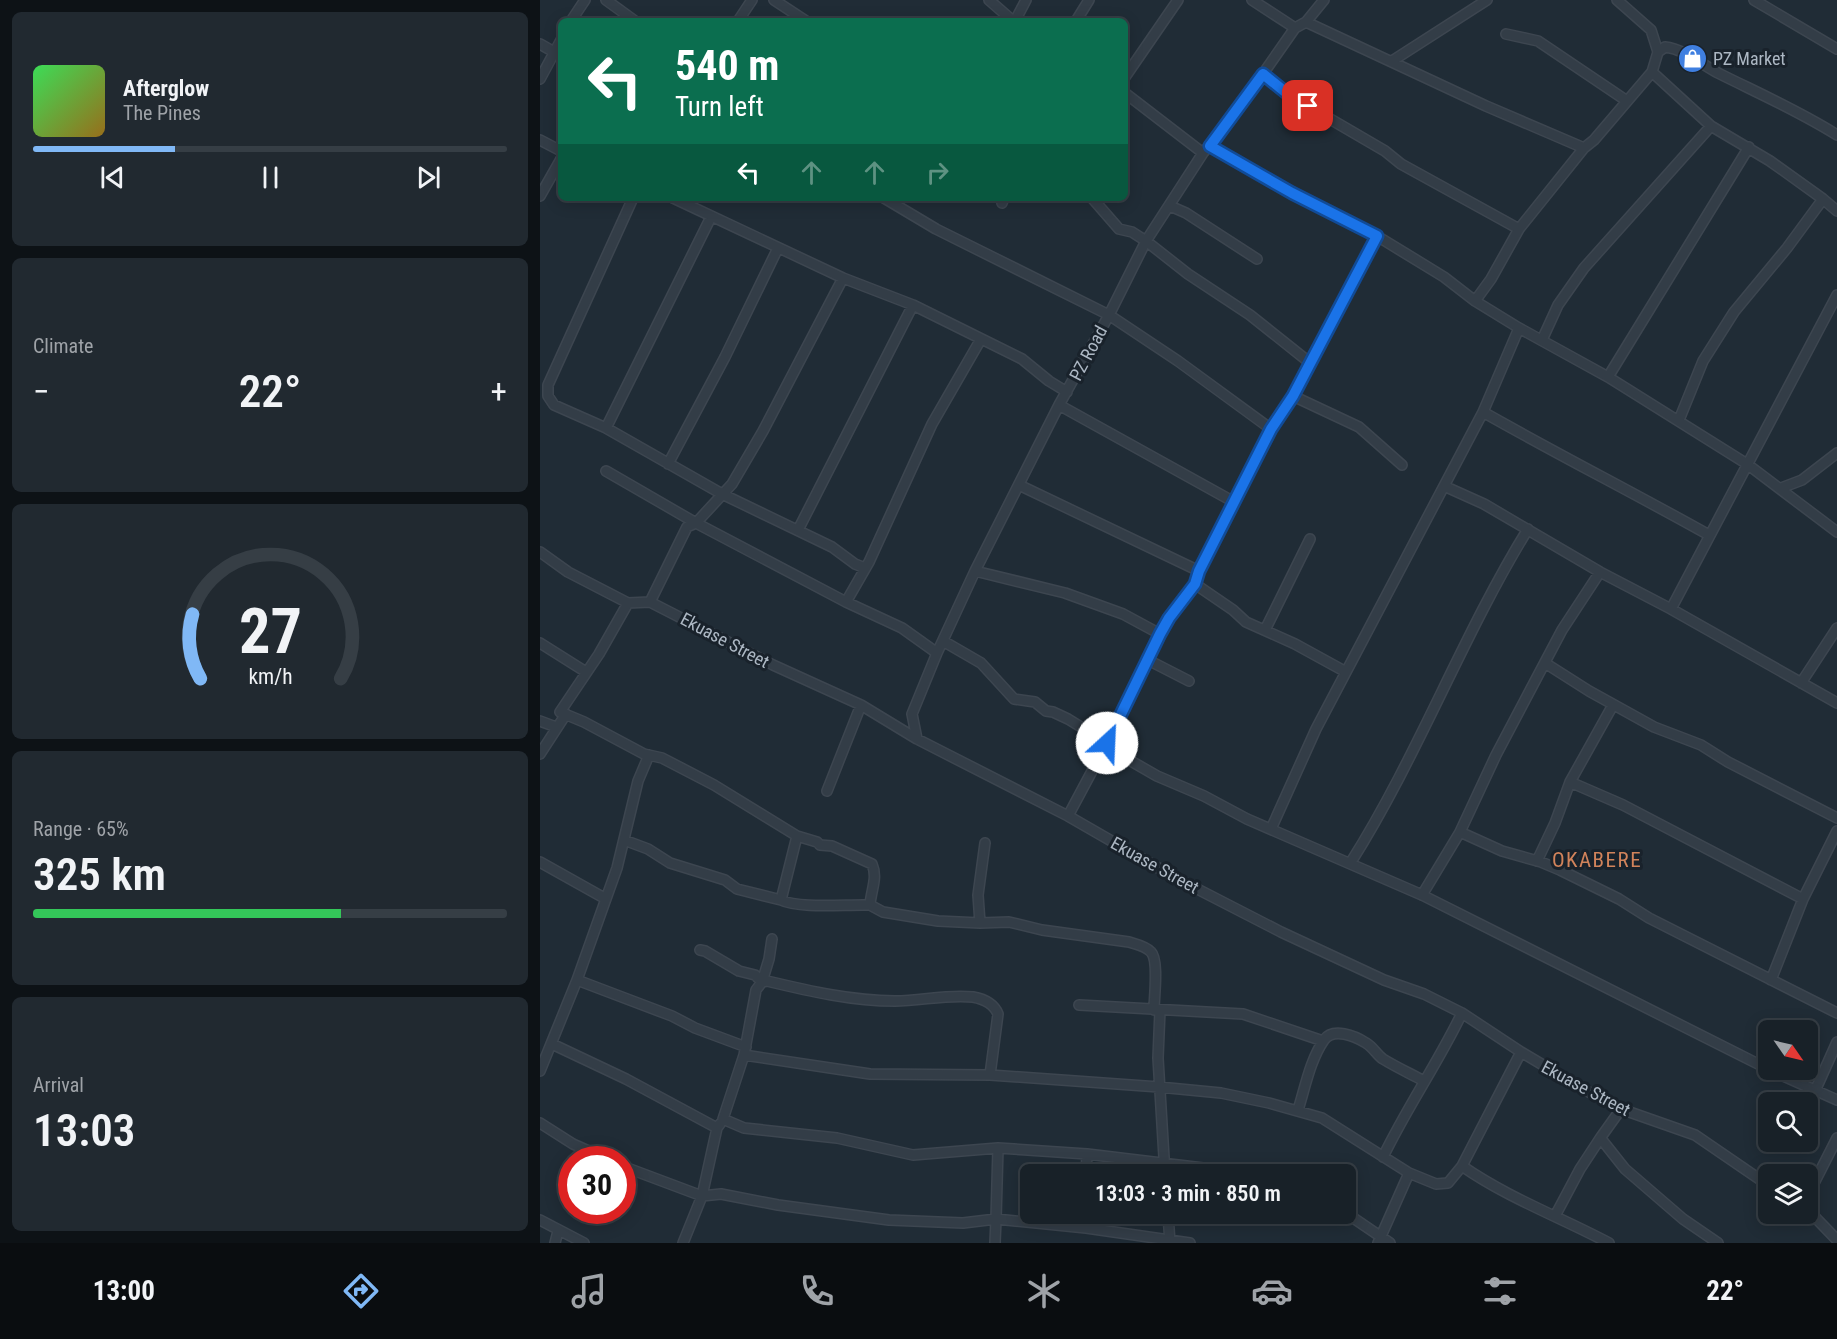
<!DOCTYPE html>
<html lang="en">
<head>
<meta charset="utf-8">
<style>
  :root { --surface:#182128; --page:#212930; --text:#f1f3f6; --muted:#9fa3a8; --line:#363e45; --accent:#80b8f6 }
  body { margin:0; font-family:"Roboto Condensed",sans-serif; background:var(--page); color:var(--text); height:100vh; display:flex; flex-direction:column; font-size:22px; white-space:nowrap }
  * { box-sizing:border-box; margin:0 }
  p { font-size:20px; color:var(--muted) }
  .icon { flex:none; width:33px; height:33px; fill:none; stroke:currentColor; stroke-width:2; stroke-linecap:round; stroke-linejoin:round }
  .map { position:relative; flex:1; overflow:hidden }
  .sheet { display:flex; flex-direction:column; gap:12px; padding:12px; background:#0d1216; width:540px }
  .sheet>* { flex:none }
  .guide { position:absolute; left:18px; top:18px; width:570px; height:183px; border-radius:9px; box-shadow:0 3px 15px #0003,0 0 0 2px var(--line); background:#0b6e4f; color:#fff; overflow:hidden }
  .needle { width:39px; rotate:124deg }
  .controls { position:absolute; left:1218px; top:1020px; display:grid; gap:12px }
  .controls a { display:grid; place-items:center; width:60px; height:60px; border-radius:9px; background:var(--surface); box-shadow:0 3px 15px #0003,0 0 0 2px var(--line); font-size:30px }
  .speed { position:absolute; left:18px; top:1146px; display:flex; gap:12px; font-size:30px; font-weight:700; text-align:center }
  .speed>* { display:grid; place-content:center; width:78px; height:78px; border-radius:50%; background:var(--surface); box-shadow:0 3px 15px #0003,0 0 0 2px var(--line); line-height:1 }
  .speed .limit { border:9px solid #d22; background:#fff; color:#111 }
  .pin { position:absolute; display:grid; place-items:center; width:51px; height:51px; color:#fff; margin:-26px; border-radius:12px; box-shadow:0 3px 9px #0006 }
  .me { position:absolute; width:66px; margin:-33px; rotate:25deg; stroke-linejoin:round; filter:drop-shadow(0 0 4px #0008) }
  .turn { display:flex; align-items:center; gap:21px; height:126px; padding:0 18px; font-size:27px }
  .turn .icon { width:78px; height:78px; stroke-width:2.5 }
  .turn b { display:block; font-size:42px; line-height:51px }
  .lanes { display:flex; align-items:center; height:57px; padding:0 18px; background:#0003; justify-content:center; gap:30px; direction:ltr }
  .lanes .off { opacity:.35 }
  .big { font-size:45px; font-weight:600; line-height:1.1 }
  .sheet .card { flex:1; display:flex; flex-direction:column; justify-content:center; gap:9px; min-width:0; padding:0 21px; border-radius:9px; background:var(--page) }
  .sheet .dial { align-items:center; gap:0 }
  .dial svg { height:156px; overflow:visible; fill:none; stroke:var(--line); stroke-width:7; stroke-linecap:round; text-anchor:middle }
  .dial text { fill:var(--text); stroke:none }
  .song { display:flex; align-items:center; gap:18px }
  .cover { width:72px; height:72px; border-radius:9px; background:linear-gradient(135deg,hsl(130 70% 55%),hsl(40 70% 35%)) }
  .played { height:6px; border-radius:3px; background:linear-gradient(90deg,var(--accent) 30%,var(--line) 30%) }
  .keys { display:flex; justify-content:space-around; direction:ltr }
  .heat { display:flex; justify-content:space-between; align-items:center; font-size:33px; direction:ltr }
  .charge { height:9px; border-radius:4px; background:linear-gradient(90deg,#34c759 65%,var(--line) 0) }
  .trip { position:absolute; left:480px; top:1164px; width:336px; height:60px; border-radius:9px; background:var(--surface); box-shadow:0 3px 15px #0003,0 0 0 2px var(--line); font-weight:600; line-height:60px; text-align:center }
  .tab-bar { display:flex; height:96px; justify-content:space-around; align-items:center; background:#0a0d10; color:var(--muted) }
  .tab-bar .icon { width:42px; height:42px }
  .tab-bar .active { color:var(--accent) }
  .tab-bar b { font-size:27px; color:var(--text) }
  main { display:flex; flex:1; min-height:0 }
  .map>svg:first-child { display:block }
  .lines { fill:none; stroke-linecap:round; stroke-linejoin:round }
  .minor-casing { stroke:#3d4650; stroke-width:12 }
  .minor { stroke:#333d47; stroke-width:9 }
  .route-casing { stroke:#114b97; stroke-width:15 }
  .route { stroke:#1a73e8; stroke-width:10 }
  .labels { text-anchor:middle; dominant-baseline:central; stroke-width:6; stroke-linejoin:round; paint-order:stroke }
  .poi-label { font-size:18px; fill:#adb8c4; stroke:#19222b; text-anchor:start }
  .street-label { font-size:18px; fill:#adb8c4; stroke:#19222b }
  .quarter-label { font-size:21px; letter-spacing:1.5px; fill:#d1835b; stroke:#19222b }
</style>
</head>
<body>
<main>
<section class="sheet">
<div class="card">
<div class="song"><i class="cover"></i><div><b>Afterglow</b><p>The Pines</p></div></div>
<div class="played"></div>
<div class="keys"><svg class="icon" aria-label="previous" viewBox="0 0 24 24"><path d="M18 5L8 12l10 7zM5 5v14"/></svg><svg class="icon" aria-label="pause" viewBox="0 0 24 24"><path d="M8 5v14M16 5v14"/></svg><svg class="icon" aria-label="next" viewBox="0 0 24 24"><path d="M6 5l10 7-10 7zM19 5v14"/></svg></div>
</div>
<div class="card"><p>Climate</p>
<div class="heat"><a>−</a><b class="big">22°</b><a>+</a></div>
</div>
<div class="card dial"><svg viewBox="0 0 100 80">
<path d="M14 69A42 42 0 1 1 86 69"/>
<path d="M14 69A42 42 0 0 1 10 36" stroke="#80b8f6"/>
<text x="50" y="56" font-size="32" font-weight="700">27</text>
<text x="50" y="72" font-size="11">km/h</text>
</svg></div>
<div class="card"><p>Range · 65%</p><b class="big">325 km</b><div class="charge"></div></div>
<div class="card"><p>Arrival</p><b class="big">13:03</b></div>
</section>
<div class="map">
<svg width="1297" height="1243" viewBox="0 0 1297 1243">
  <rect width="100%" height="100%" fill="#202c36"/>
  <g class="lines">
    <defs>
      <path id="minor" d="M66 0 95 21
        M234 0 266 21
        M449 0 473 21
        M712 0 755 28
        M1214 0 1297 49
        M31 21 45 0
        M198 21 212 0
        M475 21 486 0
        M536 21 549 0
        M766 22 946 106 1044 148
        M966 34 998 41 1087 101
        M0 44 21 56
        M1118 52 1125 47C1144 49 1161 64 1178 73 1218 93 1259 111 1297 135
        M852 61 947 0
        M1112 72 1171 126 1230 161 1283 199 1297 211
        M723 74 749 95 845 151 861 164 979 229
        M585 77 638 0
        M0 79 21 40
        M585 93 663 153
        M0 140 21 151
        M670 146 752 193 837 236 904 277 935 301 979 328 1068 377 1207 464 1297 532
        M0 196 21 159
        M93 198 8 385V396L14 405 66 428 182 494 292 547 315 564 325 568
        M133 198 303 278 373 305 482 359 509 381 527 392
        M344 198 396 229 569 315 638 361 731 429
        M552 198 579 229 592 232 606 241 648 274 710 315 769 362
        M462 203 464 198
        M630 206 646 213 717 259
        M935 301 951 279 979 229 1044 148 1054 140 1112 72 1118 52 1111 30 1077 0
        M1002 340 1018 305 1044 268 1171 126
        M1068 377 1209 147
        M753 396 819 427 862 465
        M519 405 694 502
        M943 412C1017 454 1094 493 1169 535
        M1139 420 1163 361 1194 312 1247 248 1283 199
        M66 428 171 217
        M128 464 185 357 238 248
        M66 471 156 523 306 602 362 628 397 653
        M479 485 659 571
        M904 486 944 504 1060 572 1131 609 1297 703
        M1241 488 1262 480 1297 453
        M258 530 373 305
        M0 552 28 572 88 603 110 602 233 665 321 705 377 739 528 816 634 877 741 932 844 980 884 994 922 1013 981 1052 1045 1090 1081 1109 1155 1135 1228 1185
        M435 571 525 593 583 614 620 634
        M655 584 693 610 706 622 755 644 806 672
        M110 602 147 527 156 523 192 484 223 431 303 278
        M306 602 329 562 392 424 441 339
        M88 603 59 654 20 712 44 722 104 754 122 758 174 785 257 836 277 842 280 845 292 846 332 864C338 878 331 890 330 905L343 912 398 921 440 923 469 922 502 930 589 942C595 944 606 946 611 952 619 960 614 998 614 1010
        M1131 609 1297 295
        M725 630 770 539
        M403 641 441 663 474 699 495 702 506 711 513 712 528 719 567 743 577 753 617 776 664 796 707 819 882 895 1228 1069
        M0 643 46 672
        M608 660 649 681
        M1005 663 1049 691 1114 727 1161 745 1188 762 1297 818
        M1261 683 1297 628
        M0 721 16 727
        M377 739 372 714 397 653 435 571 519 405 569 315 606 241 663 153 699 108 755 28 766 22 784 0
        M0 754 26 714
        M1030 782 1083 805 1263 899
        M287 791 321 705
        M528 816 567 743 620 634 629 618 655 584 659 571 731 429 753 396 837 236
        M731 829 776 729 943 412 979 328
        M920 832 962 851 1001 862 1020 870 1079 899 1109 918 1297 1013
        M257 836 241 900C259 909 308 904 330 905
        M84 840 108 849 130 863 185 880 197 889 241 900
        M997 861 1015 823 1030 782 1073 705
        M0 862 66 899
        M811 862C878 756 922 636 988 529
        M882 895 920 832 956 755 1022 630 1060 572
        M440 923 438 895 445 843
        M160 950 165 951 199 971 215 975 222 982 229 959 232 939
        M37 980 132 1016 155 1028 206 1047
        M1231 980 1263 899 1297 831
        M539 1005 703 1014 783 1041
        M620 1010 618 1058 625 1174
        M12 1044 86 1079 177 1128
        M204 1055 330 1074 450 1075 619 1087 681 1093 729 1103 782 1118 869 1173 896 1184 908 1183 922 1166 981 1052
        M1230 1070 1297 1100
        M0 1071 37 980 77 868 98 781 109 755
        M450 1075 458 1014C454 1004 444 999 433 997 407 994 381 1001 355 1001 312 1001 269 991 227 981L222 982 216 990 204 1055 183 1119 204 1128 297 1138 373 1155 458 1148 547 1154 713 1174
        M1275 1091 1297 1042
        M1081 1109 1061 1137 1062 1140 1085 1169 1143 1219 1178 1243
        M758 1110C765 1088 770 1060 784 1040 793 1027 815 1036 826 1043 833 1047 837 1055 843 1059 856 1067 871 1074 884 1081
        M0 1123 33 1144 69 1160
        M458 1148 456 1219 546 1228 650 1243
        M843 1157C867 1107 898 1063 922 1013
        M82 1166 162 1196 181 1194 238 1205 349 1220 423 1223 456 1219 455 1243
        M922 1166C968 1198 1020 1217 1069 1243
        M546 1174 547 1154
        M1268 1195 1297 1138
        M1268 1210 1297 1240
        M806 1213 850 1243
        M628 1214 630 1243
        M1015 1216 1040 1169 1061 1137
        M0 1220 44 1243
        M546 1228V1214
        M15 1243 18 1231
        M143 1243 162 1196 177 1128 180 1124
        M838 1243 869 1173"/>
    </defs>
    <!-- minor casing -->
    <use href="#minor" class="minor-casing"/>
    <!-- minor -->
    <use href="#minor" class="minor"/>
  </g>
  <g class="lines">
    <defs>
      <path id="route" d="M567 743 620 634 629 618 655 584 659 571 731 429 753 396 837 236 752 193 670 146 723 74 749 95 768 106"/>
    </defs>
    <!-- route casing -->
    <use href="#route" class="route-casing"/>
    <!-- route -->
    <use href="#route" class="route"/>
  </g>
  <!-- icons -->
  <defs>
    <symbol id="shop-disc" viewBox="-11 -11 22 22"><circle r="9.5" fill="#3f7fe0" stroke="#19222b"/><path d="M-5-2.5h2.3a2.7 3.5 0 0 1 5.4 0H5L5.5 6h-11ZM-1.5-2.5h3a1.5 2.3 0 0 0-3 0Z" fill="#fff"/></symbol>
  </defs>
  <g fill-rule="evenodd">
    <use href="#shop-disc" x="1136" y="42" width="33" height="33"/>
  </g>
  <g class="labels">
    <!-- poi labels -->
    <g class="poi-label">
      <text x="1173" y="58">PZ Market</text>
    </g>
    <!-- street labels -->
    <g class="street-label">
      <text transform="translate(548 353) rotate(-62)">PZ Road</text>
      <text transform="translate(185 640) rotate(28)">Ekuase Street</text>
      <text transform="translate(615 865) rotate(29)">Ekuase Street</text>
      <text transform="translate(1046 1088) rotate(28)">Ekuase Street</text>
    </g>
    <!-- quarter labels -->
    <g class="quarter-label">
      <text x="1057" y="860">OKABERE</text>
    </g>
  </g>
</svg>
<div class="controls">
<a><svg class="needle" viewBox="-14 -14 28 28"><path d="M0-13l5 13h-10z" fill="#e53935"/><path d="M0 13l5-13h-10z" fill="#9fa3a8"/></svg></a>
<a><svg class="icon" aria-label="search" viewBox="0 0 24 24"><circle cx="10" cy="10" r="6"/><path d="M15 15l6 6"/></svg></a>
<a><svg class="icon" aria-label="layers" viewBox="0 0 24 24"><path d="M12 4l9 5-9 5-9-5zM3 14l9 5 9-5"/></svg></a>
</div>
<div class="speed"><div class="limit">30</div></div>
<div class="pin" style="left:768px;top:106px;background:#d93025"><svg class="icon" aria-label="arrive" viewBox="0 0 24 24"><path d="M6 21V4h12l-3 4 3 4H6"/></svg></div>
<svg class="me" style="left:567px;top:743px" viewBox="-20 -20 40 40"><circle r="19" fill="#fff"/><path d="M0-13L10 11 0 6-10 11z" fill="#1a73e8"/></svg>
<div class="trip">13:03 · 3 min · 850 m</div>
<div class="guide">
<div class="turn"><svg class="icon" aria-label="left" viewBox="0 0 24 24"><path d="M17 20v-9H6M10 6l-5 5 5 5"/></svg><div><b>540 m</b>Turn left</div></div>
<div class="lanes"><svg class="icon" aria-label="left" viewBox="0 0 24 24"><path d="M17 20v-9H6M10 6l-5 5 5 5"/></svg><svg class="icon off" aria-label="ahead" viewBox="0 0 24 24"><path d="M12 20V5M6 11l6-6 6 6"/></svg><svg class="icon off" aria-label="ahead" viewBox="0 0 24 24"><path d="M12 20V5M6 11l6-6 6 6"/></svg><svg class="icon off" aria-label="right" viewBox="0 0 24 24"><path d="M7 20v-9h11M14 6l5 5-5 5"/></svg></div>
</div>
</div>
</main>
<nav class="tab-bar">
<b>13:00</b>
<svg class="icon active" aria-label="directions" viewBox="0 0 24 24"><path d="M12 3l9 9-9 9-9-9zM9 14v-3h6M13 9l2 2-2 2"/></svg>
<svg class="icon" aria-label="music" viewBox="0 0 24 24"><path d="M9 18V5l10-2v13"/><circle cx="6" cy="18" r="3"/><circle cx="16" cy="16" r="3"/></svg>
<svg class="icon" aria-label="phone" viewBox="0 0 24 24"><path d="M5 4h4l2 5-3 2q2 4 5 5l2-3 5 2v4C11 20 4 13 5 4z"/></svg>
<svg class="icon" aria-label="climate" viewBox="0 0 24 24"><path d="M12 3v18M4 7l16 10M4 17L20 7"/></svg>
<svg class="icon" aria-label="car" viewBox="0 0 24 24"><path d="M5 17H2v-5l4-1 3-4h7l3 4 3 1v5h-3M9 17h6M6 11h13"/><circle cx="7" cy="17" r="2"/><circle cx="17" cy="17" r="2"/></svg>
<svg class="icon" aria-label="filters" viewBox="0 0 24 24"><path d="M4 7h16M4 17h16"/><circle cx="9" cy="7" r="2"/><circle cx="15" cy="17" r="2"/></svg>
<b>22°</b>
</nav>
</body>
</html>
